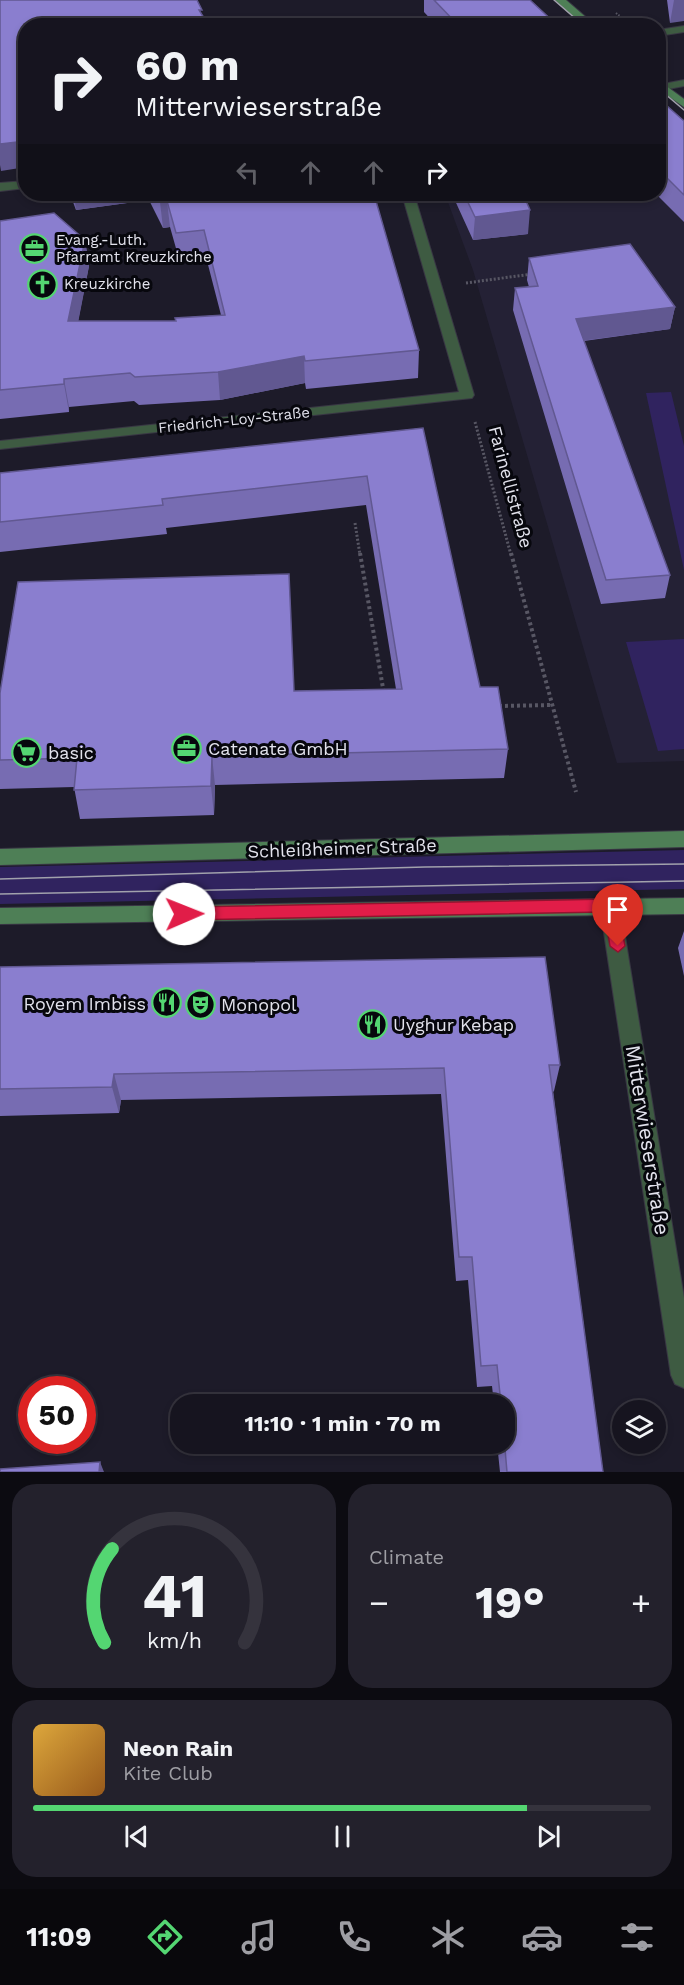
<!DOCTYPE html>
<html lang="en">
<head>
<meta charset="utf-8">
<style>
  :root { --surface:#16141f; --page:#23212c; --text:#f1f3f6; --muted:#9e9ea4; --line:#35333d; --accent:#54d672 }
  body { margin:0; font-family:"Work Sans",sans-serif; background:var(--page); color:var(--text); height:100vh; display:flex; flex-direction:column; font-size:22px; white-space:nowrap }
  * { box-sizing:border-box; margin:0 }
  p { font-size:20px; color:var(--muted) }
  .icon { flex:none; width:33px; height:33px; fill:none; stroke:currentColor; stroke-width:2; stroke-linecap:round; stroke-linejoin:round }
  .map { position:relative; height:1472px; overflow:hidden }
  .drawer { display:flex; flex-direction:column; gap:12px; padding:12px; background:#0c0b11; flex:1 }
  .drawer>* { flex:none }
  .banner { position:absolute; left:18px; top:18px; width:648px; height:183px; border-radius:24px; box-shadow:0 3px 9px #0003,0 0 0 2px var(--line); background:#16141f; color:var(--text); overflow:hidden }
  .fabs { position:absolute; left:612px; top:1400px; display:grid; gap:12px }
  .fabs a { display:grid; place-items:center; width:54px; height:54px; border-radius:50%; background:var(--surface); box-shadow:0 3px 9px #0003,0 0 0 2px var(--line); font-size:30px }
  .speed { position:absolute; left:18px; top:1376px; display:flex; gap:12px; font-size:30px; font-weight:700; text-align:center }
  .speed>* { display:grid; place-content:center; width:78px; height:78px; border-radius:50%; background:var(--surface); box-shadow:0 3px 9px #0003,0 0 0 2px var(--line); line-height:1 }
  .speed .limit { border:9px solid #d22; background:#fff; color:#111 }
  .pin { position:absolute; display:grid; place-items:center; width:51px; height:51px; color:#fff; margin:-62px -26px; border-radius:50% 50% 50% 0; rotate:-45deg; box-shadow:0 0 6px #0007 }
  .pin .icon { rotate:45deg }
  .me { position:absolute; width:66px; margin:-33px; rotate:89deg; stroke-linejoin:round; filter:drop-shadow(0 0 4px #0008) }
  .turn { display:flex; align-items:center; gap:21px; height:126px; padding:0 18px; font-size:27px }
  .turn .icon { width:78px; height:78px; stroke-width:2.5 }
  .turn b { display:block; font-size:42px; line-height:51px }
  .lanes { display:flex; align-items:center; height:57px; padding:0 18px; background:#0003; justify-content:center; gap:30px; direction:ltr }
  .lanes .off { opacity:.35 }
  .big { font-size:45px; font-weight:700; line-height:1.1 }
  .drawer .card { flex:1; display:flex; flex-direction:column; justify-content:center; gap:9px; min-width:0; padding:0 21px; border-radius:24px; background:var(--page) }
  .drawer .dial { align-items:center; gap:0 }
  .dial svg { height:156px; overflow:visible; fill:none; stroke:var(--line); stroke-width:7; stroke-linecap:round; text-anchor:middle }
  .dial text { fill:var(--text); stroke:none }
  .song { display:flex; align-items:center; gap:18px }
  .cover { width:72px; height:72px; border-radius:9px; background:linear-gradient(135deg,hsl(40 70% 55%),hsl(30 70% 35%)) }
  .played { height:6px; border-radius:3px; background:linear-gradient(90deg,var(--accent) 80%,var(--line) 80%) }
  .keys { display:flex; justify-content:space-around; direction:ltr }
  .heat { display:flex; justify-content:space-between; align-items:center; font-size:33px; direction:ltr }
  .drawer .tiles { flex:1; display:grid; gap:12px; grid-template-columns:1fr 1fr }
  .card:last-child { grid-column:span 2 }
  .trip { position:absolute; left:170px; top:1394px; width:345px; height:60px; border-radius:24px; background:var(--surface); box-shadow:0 3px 9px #0003,0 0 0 2px var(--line); font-weight:700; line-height:60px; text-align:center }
  .menu { display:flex; height:96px; justify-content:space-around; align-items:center; background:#09080c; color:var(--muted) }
  .menu .icon { width:42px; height:42px }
  .menu .on { color:var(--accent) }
  .menu b { font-size:27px; color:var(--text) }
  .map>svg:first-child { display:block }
  .built { fill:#242135 }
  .green { fill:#30235f }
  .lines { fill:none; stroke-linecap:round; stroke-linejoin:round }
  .street-casing { stroke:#393744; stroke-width:2 }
  .secondary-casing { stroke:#393744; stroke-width:2 }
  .path-far2 { stroke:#585764; stroke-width:2; stroke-dasharray:1.5 1.5; stroke-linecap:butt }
  .path-far1 { stroke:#585764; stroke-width:3; stroke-dasharray:2 2; stroke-linecap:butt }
  .path { stroke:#585764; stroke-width:4; stroke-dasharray:3 3; stroke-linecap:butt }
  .street { fill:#3e5b42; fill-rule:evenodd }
  .secondary { fill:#4e7f56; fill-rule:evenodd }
  .tram { stroke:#a1a1ac; stroke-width:1.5 }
  .wall { fill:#776cb2 }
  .shaded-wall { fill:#615891 }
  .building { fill:#8a7ecf; stroke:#615891; stroke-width:1.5 }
  .route { fill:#e11d48; stroke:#92132f; stroke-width:1.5 }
  .labels { text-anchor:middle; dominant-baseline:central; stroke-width:6; stroke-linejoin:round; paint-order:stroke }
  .far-poi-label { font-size:15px; fill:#e2e2ec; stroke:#07070d; text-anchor:start }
  .far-street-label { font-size:15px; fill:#e2e2ec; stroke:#07070d }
  .street-label { font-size:18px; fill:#e2e2ec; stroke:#07070d }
  .poi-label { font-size:18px; fill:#e2e2ec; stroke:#07070d; text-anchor:start }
  .near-street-label { font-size:21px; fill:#e2e2ec; stroke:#07070d }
</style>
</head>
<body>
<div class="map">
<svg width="684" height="1472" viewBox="0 0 684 1472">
  <rect width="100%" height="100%" fill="#1d1b29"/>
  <!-- built -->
  <path class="built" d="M684 140V761L617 763 473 270 445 194H658Z"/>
  <!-- green -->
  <path class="green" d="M671 392 684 446V570L646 393Z
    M684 639V749L658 751 626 642Z
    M684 850V889L0 904V867Z"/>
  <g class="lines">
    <defs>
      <path id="street" d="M684 26V32L658 36V30Z
        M684 80V86L658 91V85Z
        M26 181V188L0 191V183Z
        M402 194H414L474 395 472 398 0 449V441L459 392Z
        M610 898 617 900 620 906 684 1298V1388L675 1384 671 1375 600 906 603 900Z"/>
      <path id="secondary" d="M555 0H566L596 26H584Z
        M658 80 684 99V107L658 89Z
        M684 831V847L0 865V849Z
        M684 898V914L0 924V908Z"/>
    </defs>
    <!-- street casing -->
    <use href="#street" class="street-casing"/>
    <!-- secondary casing -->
    <use href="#secondary" class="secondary-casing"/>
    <!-- path-far2 -->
    <path class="path-far2" d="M616 13 632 26"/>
    <!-- path-far1 -->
    <path class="path-far1" d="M466 283 532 274
      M475 422 511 555
      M355 523 360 555"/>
    <!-- path -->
    <path class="path" d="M360 553 384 694
      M511 553 576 792
      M499 706 552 705"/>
    <!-- street -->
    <use href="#street" class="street"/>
    <!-- secondary -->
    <use href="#secondary" class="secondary"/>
    <!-- tram -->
    <path class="tram" d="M554 0 584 26
      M658 88 684 110
      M0 879 425 867 684 864
      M0 894 684 881"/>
  </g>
  <!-- wall -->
  <path class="wall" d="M424 0H530L558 26H437L424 12Z
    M667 0H684L670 23Z
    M658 106 684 121V222L656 194H658Z
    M70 194H374L419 350 418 378 306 389 305 383 220 400 139 405 134 401 69 407V412L0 419V221L85 240 89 266 78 321H175V318L221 315 206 257 179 259 170 227 163 228 149 200 76 210Z
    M452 194H523L528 234 473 240Z
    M529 258 675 307 670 329 584 341 670 575 665 598 601 604 513 310 515 288 529 287 527 280Z
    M423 428 480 687 508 749 504 778 215 785 214 815 80 819 74 787 0 789V693L294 691 396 689 366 505 166 528 167 534 0 552V473Z
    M684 931V976L678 948Z
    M0 967 560 1065 554 1091 553 1092 603 1472H500L497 1443H504V1404H494L492 1386 477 1387 468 1280 456 1281 441 1094 121 1100 119 1113 0 1116Z"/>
  <!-- shaded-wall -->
  <path class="shaded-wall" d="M674 0H684V21L670 23Z
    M26 141V167L1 171 0 165V144Z
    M74 194H149V200L76 210Z
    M167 201 170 227 163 228 160 202Z
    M530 210 528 234 473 240 475 217Z
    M85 240 89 266 73 349 68 321Z
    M675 307 670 329 573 342 576 319Z
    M304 356 305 383 220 400 218 372Z
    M64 379 69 407V412L64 384Z
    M212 756 215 785 214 815 211 786Z
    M114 1074 121 1100 119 1113 112 1087Z
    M100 1462 104 1472H99Z"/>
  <!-- building -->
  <path class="building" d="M0 0H197L202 10H199L209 26H26V141L0 144Z
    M434 0H530L558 26H459Z
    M666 105 684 121V195L658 169V106Z
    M156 194H374L419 350 305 361 304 356 218 372 135 377 130 373 64 379V384L0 390V221L54 213 85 240 68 321H176L175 318 225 315 204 230 176 233 167 201 160 202Z
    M464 194H523L530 210 475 217Z
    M630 244 675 307 576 319 670 575 606 580 515 288 538 286 529 258Z
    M423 428 480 687H498L508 749 212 756 211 786 74 790 77 758 0 760V693L18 582 289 574 294 691 402 689 367 476 162 499 163 505 0 522V473Z
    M545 957 560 1065H549L603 1472H507L504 1437V1404H501L497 1365 481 1366 472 1257H459L444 1068 114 1074 112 1087 0 1089V967Z
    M100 1462 99 1472H0V1469Z"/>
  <!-- route -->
  <path class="route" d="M610 899 618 906 625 946 618 952 610 946 604 912 184 920 177 914 184 907Z"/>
  <!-- icons -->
  <defs>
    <symbol id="office-ring" viewBox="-11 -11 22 22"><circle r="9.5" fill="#07070d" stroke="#54d672" stroke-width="1.5"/><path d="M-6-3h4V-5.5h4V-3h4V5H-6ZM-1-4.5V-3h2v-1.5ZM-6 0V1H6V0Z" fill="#54d672"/></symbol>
    <symbol id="church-ring" viewBox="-11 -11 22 22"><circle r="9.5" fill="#07070d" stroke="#54d672" stroke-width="1.5"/><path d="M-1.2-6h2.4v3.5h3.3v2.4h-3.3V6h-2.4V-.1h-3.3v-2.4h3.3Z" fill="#54d672"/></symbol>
    <symbol id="supermarket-ring" viewBox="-11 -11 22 22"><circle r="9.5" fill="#07070d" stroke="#54d672" stroke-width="1.5"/><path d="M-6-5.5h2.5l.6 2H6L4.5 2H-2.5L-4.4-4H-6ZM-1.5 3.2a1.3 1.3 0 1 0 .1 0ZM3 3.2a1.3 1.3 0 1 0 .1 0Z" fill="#54d672"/></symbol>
    <symbol id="restaurant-ring" viewBox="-11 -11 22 22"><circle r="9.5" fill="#07070d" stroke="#54d672" stroke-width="1.5"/><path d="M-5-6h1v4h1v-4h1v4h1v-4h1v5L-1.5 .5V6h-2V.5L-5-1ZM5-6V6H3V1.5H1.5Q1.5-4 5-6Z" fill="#54d672"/></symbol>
    <symbol id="theatre-ring" viewBox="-11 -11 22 22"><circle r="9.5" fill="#07070d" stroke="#54d672" stroke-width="1.5"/><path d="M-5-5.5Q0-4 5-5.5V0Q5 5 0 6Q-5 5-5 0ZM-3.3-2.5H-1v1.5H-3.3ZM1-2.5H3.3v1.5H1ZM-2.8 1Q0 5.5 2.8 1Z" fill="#54d672"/></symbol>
  </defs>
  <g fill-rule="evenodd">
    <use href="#office-ring" x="18" y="232" width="33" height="33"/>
    <use href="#church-ring" x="26" y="268" width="33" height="33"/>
    <use href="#office-ring" x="170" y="732" width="33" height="33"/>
    <use href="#supermarket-ring" x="10" y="736" width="33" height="33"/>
    <use href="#restaurant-ring" x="150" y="986" width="33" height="33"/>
    <use href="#theatre-ring" x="184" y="988" width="33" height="33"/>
    <use href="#restaurant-ring" x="356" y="1008" width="33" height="33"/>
  </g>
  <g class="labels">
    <!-- far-poi labels -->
    <g class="far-poi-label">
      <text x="56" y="240">Evang.-Luth.<tspan x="56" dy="17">Pfarramt Kreuzkirche</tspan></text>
      <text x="64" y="284">Kreuzkirche</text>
    </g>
    <!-- far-street labels -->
    <g class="far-street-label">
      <text transform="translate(234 420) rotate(-6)">Friedrich-Loy-Straße</text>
    </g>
    <!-- street labels -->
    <g class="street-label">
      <text transform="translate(511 487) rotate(75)">Farinellistraße</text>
      <text transform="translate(342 848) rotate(-2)">Schleißheimer Straße</text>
    </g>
    <!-- poi labels -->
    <g class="poi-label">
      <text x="208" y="748">Catenate GmbH</text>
      <text x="48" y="752">basic</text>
      <text x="146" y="1003" text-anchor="end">Royem Imbiss</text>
      <text x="221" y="1004">Monopol</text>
      <text x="393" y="1024">Uyghur Kebap</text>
    </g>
    <!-- near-street labels -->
    <g class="near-street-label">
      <text transform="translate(648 1140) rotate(81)">Mitterwieserstraße</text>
    </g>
  </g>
</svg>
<div class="fabs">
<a><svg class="icon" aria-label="layers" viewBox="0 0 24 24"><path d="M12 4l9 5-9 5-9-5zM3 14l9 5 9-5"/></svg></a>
</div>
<div class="speed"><div class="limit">50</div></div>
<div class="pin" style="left:618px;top:946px;background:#d93025"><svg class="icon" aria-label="arrive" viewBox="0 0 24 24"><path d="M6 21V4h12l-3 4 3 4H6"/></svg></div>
<svg class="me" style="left:184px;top:914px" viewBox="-20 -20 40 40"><circle r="19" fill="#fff"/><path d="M0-13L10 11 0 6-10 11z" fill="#e11d48"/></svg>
<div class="trip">11:10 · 1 min · 70 m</div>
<div class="banner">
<div class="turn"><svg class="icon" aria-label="right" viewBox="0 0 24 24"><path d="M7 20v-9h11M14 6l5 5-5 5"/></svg><div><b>60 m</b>Mitterwieserstraße</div></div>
<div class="lanes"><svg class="icon off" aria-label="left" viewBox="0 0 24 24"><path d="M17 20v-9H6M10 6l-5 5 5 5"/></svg><svg class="icon off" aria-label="ahead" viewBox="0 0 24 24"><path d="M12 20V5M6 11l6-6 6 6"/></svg><svg class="icon off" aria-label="ahead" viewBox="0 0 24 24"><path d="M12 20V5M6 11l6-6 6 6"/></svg><svg class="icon" aria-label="right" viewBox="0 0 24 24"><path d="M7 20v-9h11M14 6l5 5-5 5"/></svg></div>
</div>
</div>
<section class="drawer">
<div class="tiles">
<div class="card dial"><svg viewBox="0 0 100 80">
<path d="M14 69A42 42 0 1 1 86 69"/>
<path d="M14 69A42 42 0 0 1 18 21" stroke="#54d672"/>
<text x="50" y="56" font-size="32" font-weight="700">41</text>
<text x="50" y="72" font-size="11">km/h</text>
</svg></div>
<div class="card"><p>Climate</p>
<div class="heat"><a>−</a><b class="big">19°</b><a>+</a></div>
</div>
<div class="card">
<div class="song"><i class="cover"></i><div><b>Neon Rain</b><p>Kite Club</p></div></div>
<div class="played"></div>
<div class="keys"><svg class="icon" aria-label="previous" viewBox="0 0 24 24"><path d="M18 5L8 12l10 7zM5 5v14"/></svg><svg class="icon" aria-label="pause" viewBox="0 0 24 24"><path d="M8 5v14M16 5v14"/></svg><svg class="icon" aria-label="next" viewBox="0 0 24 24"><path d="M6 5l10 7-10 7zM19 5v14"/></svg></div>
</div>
</div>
</section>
<nav class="menu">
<b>11:09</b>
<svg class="icon on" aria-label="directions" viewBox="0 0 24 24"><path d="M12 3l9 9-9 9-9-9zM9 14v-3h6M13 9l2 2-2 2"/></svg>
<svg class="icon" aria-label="music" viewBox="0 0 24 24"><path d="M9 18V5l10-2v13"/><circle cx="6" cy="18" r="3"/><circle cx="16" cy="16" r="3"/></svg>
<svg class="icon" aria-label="phone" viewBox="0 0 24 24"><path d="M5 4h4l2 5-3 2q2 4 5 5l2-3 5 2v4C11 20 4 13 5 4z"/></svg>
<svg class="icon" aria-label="climate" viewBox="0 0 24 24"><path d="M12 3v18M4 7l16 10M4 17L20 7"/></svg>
<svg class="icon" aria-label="car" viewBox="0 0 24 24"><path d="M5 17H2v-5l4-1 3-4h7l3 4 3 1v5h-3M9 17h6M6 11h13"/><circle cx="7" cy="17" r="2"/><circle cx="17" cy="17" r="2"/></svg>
<svg class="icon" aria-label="filters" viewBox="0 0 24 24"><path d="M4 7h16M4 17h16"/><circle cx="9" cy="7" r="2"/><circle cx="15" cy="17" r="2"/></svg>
</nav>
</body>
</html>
